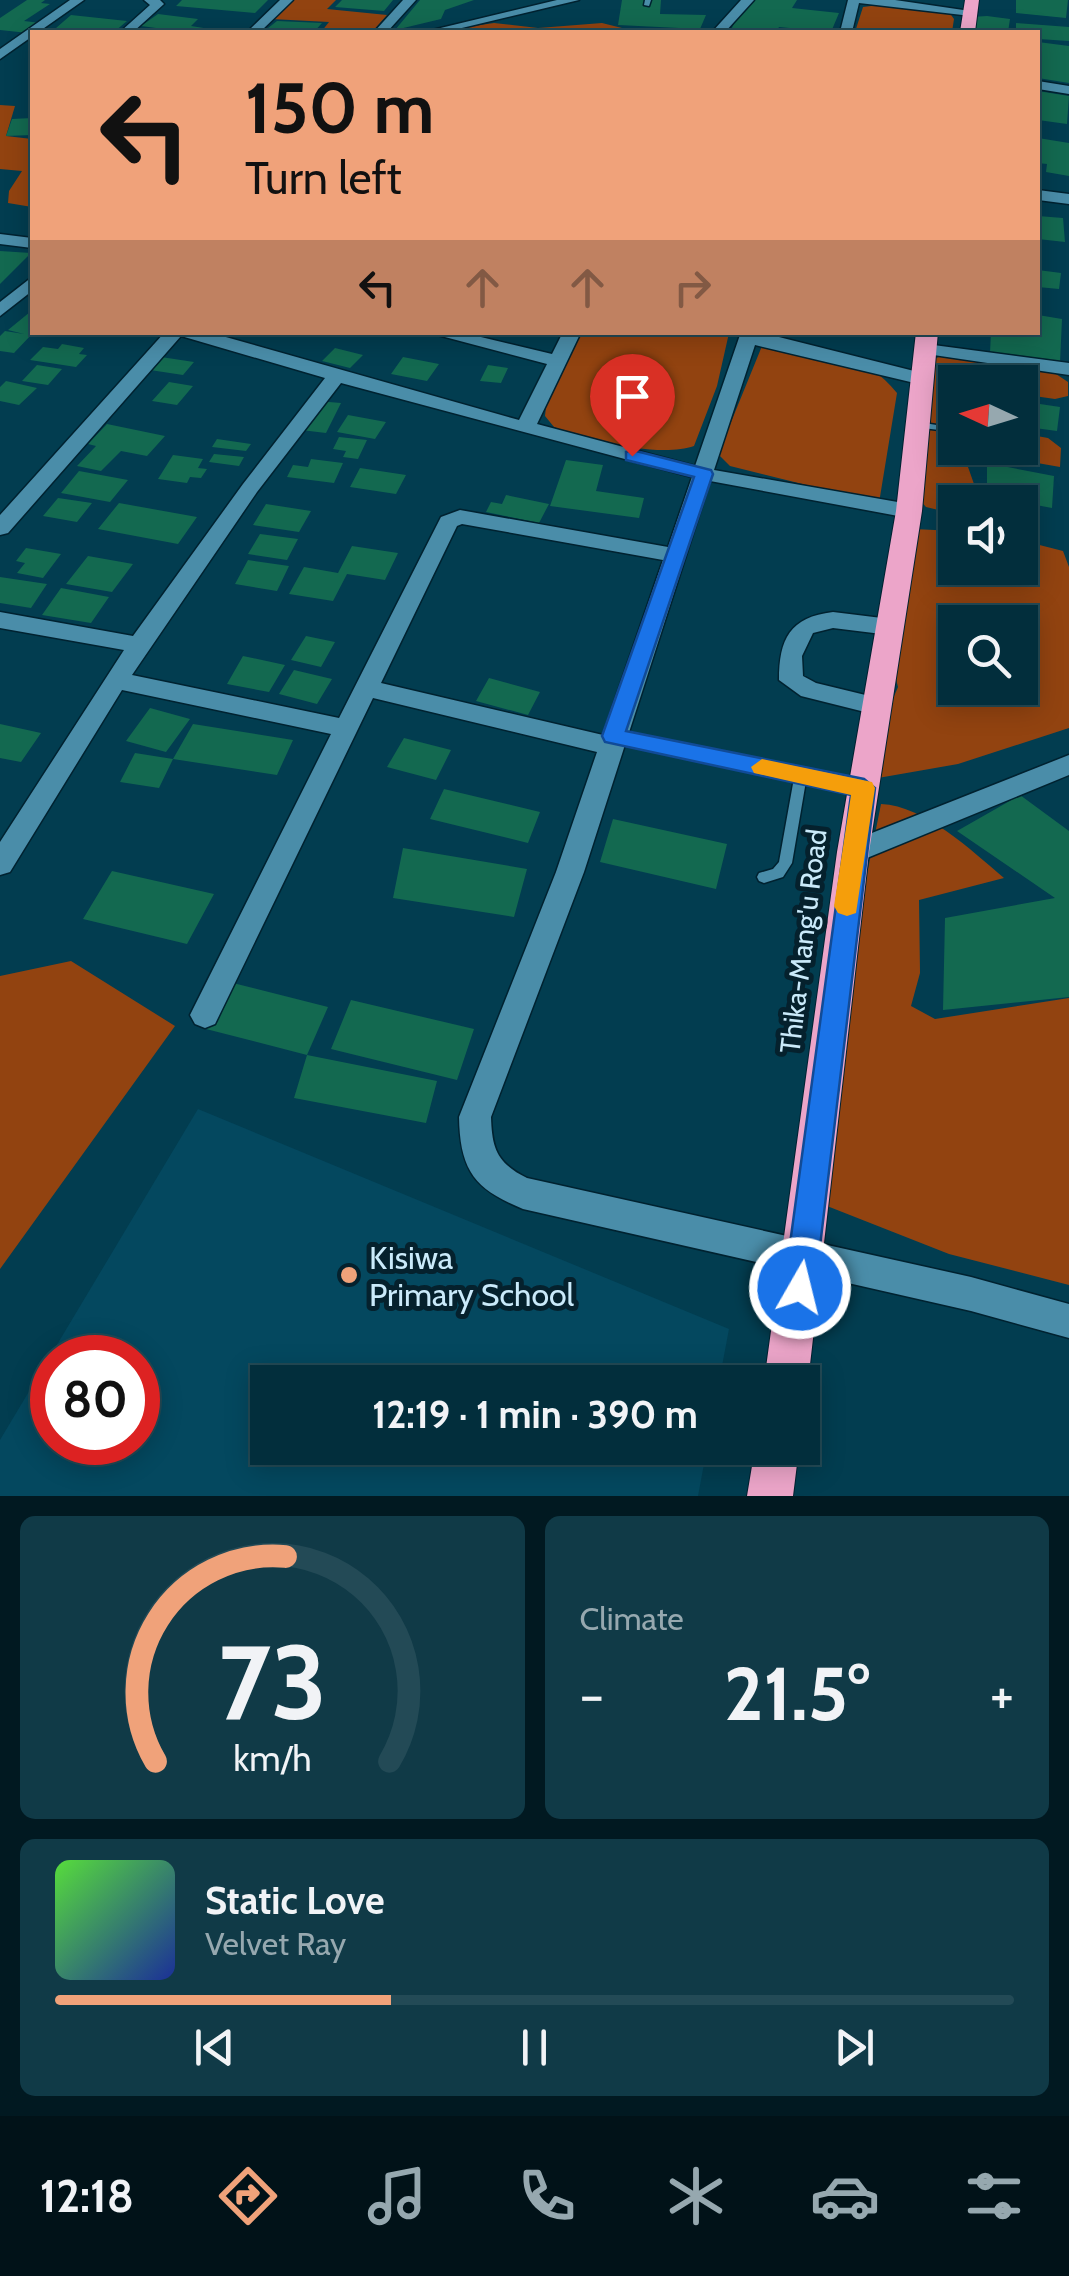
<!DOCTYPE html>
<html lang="en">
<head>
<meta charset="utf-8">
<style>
  :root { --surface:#022e3c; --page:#103a47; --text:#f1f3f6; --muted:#96a8af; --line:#234a56; --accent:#f0a27a }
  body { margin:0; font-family:Cabin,sans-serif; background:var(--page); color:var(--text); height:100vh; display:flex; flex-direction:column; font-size:38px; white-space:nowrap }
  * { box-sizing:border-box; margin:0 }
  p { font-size:32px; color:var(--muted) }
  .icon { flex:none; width:55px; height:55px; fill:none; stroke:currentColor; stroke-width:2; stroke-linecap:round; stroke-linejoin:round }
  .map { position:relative; height:1496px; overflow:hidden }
  .sheet { display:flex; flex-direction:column; gap:20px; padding:20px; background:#011921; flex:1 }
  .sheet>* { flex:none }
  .hud { position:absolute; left:30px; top:30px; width:1010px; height:305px; border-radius:0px; box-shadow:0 5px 25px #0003,0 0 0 2px var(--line); background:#f0a27a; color:#111; overflow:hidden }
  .needle { width:65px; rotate:274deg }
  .tools { position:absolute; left:938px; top:365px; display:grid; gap:20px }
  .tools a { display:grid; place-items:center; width:100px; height:100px; border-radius:0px; background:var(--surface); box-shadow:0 5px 25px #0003,0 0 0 2px var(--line); font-size:50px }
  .speed { position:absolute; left:30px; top:1335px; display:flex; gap:20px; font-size:50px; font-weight:700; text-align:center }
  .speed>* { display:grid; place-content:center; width:130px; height:130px; border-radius:50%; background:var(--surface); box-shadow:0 5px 25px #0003,0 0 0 2px var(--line); line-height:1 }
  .speed .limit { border:15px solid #d22; background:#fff; color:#111 }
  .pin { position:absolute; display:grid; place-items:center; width:85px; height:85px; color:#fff; margin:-102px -42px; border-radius:50% 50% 50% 0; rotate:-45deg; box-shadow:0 0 10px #0007 }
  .pin .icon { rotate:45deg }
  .me { position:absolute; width:110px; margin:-55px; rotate:8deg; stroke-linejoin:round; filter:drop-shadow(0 0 8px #0008) }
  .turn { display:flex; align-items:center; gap:35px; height:210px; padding:0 50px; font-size:45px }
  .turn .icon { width:130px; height:130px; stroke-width:2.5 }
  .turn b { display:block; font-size:70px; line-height:85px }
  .lanes { display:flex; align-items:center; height:95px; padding:0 50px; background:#0003; justify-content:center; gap:50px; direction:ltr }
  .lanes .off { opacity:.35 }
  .big { font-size:75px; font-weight:700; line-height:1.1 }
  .sheet .tile { flex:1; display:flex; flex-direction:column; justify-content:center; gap:15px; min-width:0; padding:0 35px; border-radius:15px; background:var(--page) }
  .sheet .dial { align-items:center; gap:0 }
  .dial svg { height:260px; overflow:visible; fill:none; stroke:var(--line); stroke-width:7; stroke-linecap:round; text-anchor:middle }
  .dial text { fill:var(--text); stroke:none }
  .song { display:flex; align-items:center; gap:30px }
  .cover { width:120px; height:120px; border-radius:15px; background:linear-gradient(135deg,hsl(110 70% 55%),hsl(230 70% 35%)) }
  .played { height:10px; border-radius:5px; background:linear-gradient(90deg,var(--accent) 35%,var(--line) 35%) }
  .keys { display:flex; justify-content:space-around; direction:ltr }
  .heat { display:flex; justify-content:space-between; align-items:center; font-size:55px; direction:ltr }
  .sheet .tiles { flex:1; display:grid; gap:20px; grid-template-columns:1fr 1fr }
  .tile:last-child { grid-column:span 2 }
  .trip { position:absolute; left:250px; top:1365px; width:570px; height:100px; border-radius:0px; background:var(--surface); box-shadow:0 5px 25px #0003,0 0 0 2px var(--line); font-weight:700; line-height:100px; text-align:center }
  .menu { display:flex; height:160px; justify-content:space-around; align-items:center; background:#011218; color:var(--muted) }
  .menu .icon { width:70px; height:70px }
  .menu .active { color:var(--accent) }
  .menu b { font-size:45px; color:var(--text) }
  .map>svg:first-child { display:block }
  .built { fill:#04485f; fill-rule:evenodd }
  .green { fill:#924310; fill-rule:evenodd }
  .building { fill:#136950 }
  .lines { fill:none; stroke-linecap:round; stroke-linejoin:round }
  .lane-casing { stroke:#002230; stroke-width:3 }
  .street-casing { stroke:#002230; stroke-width:3 }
  .highway-casing { stroke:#002230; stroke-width:2 }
  .lane { fill:#4a8da9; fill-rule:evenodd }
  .street { fill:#4a8da9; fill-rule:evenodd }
  .highway { fill:#eca5c9; fill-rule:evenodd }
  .route { fill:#1a73e8; stroke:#114b97; stroke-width:2.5 }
  .slow { fill:#f59e0b }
  .poi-dot { fill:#f0a27a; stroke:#05212d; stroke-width:4 }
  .labels { text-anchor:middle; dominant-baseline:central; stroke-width:10; stroke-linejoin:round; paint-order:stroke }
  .street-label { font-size:28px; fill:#caeafa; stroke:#05212d }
  .near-poi-label { font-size:32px; fill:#caeafa; stroke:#05212d; text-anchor:start }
</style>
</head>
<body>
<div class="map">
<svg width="1069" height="1496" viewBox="0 0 1069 1496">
  <rect width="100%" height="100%" fill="#023d50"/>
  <!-- built -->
  <path class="built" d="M198 1109 729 1329 719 1382H268V1448H707L698 1496H0V1440ZM52 1358H138V1442H52Z"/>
  <!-- green -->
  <path class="green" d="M291 0H336L327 9 387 15 372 32H321L329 22 271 19Z
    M879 5 949 12 954 19 952 32H855L863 7Z
    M494 23 538 28 602 23 630 30 432 32Z
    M0 105 15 106 6 136 32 139V207L8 203 9 191 22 171 0 169Z
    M574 333H729L717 386 694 446C661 458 586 441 554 427L545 416 547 398Z
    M776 338C821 347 867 355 897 393L879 503 730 466 718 454 762 346Z
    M946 354 1050 370 1068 382V396L1055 399 1020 394V382H955V448H1020V433L1048 438 1061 448 1060 467 1003 457 978 458 968 467 974 484 973 499 988 502H955V514L926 507 917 497 934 359Z
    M914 529 955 531V568H1020V540L1063 551 1069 567V728L958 764 878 778 889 708 898 687 895 675ZM955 622H1020V688H955Z
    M881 804C925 806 971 850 1004 878L919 900 920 973 911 1006 935 1019 1069 998V1285L949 1254 827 1206 856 929Z
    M71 961 175 1026 0 1269V976Z"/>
  <!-- building -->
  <path class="building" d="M27 0H45L41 3 50 4 24 21 41 23 28 33 0 30V18Z
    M182 0H268L255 13 176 6Z
    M342 0H393L384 11 335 7Z
    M420 0H474L445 10 441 19 395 30Z
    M622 0H661L660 14 706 15 700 29 618 25Z
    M755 0H797L792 8 839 13 831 32 779 27 776 32H730L738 15Z
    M1016 0H1068L1066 18 1016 13Z
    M158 14 198 19 191 26 229 32H168L171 30 141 26Z
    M71 15 127 21 114 32 56 28Z
    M987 16 1010 19 1008 32H969L971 17Z
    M277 21 322 23 314 32H263Z
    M1016 23 1069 27V41L1038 39V32H1016Z
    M1038 42 1069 46V83L1038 78Z
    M1038 91 1069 96 1067 124 1038 120Z
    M32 118V135L6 136 12 119Z
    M1038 138 1069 143V176L1046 172 1047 164 1038 163Z
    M1038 216 1063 218 1065 242 1038 239Z
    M0 251 31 253 0 284Z
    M1038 270 1061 273 1059 289 1038 287Z
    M30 312 32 334 14 353 0 351V336L5 331 24 334 8 330Z
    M1038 315 1062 319 1060 363 990 353 991 332H1038Z
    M62 344 84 348 79 354 87 355 76 367 30 360 43 347 58 349Z
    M335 348 363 355 350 368 322 361Z
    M161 357 194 362 183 375 150 370Z
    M403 357 439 364 427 381 391 374Z
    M37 365 62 369 48 385 22 381Z
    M488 365 508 368 501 383 480 381Z
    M6 381 37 388 19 405 0 401V387Z
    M169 382 193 386 177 405 152 401Z
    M317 401 341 403 326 433 301 430Z
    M1020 401 1060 407 1057 431 1020 426Z
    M348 415 386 422 375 439 337 432Z
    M107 424 165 436 147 456 121 451 101 471 77 466 96 446 88 444Z
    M339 437 367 440 358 459 343 457 346 451 333 449Z
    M217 439 251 444 246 451 212 447Z
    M214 454 244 457 239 466 209 462Z
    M173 455 203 459 198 468 207 469 201 478 190 477 187 483 158 479Z
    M311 459 343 463 334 483 287 477 293 465 308 467Z
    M566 460 603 465 596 491 644 498 639 518 550 506Z
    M987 463 1054 476 1052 508 987 496Z
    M360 468 406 475 396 494 350 487Z
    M79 471 128 480 110 502 61 493Z
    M506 495 549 504 539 523 486 512 491 502 502 504Z
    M58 498 92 503 77 522 43 516Z
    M119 503 197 517 178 544 98 529Z
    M266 504 311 511 299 532 253 525Z
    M260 534 298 539 287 560 248 554Z
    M352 546 398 553 385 580 347 574 333 601 289 594 304 567 338 573Z
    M26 548 61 554 43 578 17 573 25 563 16 561Z
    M88 556 133 564 112 592 66 584Z
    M248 560 289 566 277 591 235 584Z
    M0 577 47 584 31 608 0 603Z
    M61 588 109 597 91 623 42 615Z
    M306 636 335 642 321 667 291 660Z
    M243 656 285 665 269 692 227 684Z
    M294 670 332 679 317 704 279 694Z
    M489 678 540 692 528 715 476 701Z
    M150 708 190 719 166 752 126 741Z
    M0 724 41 733 21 762 0 758Z
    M193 724 293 740 277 775 173 759 159 788 120 782 135 753 173 759Z
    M404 738 451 750 436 780 387 767Z
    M444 789 540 812 528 843 430 819Z
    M1020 795 1069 831V997L943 1010 945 918 1055 898 957 831Z
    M613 819 727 844 716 889 600 862Z
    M403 848 527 869 514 917 393 898Z
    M112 871 214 894 187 944 83 919Z
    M229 982 328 1007 307 1055 206 1029Z
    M351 1000 474 1029 457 1080 331 1049Z
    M307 1055 437 1081 426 1123 294 1098Z"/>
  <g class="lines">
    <defs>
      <path id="lane" d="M645 0H651L649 6 644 5Z
        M918 422 955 428V432L915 427V423Z
        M613 731 864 783 869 785 870 788 869 791 864 793 806 781 792 863 783 877 764 883 759 881 757 877 759 873 773 869 779 862 794 778 609 739 607 736 609 733Z"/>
      <path id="street" d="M70 0H84L0 59V49Z
        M144 0H160L164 4 133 32H120L150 5Z
        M280 0H293L260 32H247Z
        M403 0H416L387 32H374Z
        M557 0H579L445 32H424Z
        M741 0H754L725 32H712Z
        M848 0H895L977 12 971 16 859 3 852 32H840Z
        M1038 81 1069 86V94L1038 89Z
        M1038 190 1069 194V204L1038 200Z
        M0 234 32 238V248L0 244Z
        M32 277V291L0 316V302Z
        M165 332H208L519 420 547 364 426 332H460L552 354 563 332H581L537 424 695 466 741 332H759L930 375V383L923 385 755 345 714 470 909 504 919 511 909 518 710 481 584 872 491 1117C492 1149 497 1163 527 1178L971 1277 1069 1304V1338L971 1311 523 1209C474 1189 460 1170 459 1117L556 872 597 752 373 698 215 1024 205 1028 195 1024 190 1015 331 734 122 690 10 872 0 875V842L124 650 0 628V612L133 636 243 484 325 378 181 336 8 533 0 535V515ZM341 383 692 477 668 547 460 510 441 517 339 718 132 675 257 492ZM462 524 663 560 603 735 381 683 457 526Z
        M926 344 1069 363V375L920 353 917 349Z
        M833 612 890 619 901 627 890 635 833 628 813 633 802 656 803 676 816 683 886 700 889 706 886 712 877 715 801 696 779 680C779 639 790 617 833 612Z
        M1069 755V775L862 860 853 863 844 860 840 852 844 844Z"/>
      <path id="highway" d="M965 0H979L975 32H960Z
        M916 332H938L922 511 869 852 808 1382 802 1394V1382H764L837 852 896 511Z
        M755 1448H799L793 1496H747Z"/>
    </defs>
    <!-- lane casing -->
    <use href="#lane" class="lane-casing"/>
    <!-- street casing -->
    <use href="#street" class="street-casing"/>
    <!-- highway casing -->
    <use href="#highway" class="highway-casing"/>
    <!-- lane -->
    <use href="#lane" class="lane"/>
    <!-- street -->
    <use href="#street" class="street"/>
    <!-- highway -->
    <use href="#highway" class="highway"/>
  </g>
  <!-- route -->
  <path class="route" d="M632 450 711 470 713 474 626 731 864 779 875 788 815 1288 811 1300 800 1304 789 1300 784 1288 851 795 605 742 602 736 694 477 626 460V452Z"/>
  <!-- slow -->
  <path class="slow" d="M762 759 872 782 875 788 856 913 847 916 838 913 834 906 851 795 754 773 751 767Z"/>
  <!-- markers -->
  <circle class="poi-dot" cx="349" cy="1275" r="10"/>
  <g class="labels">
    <!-- street labels -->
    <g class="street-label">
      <text transform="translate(803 941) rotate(-83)">Thika-Mang'u Road</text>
    </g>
    <!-- near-poi labels -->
    <g class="near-poi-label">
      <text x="369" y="1257">Kisiwa<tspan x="369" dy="37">Primary School</tspan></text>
    </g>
  </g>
</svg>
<div class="tools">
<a><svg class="needle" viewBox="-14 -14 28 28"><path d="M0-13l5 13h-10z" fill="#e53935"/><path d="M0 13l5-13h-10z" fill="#96a8af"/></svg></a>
<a><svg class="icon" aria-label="sound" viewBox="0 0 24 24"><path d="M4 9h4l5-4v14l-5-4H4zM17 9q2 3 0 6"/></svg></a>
<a><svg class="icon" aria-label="search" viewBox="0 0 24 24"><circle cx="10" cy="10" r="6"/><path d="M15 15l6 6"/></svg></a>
</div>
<div class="speed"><div class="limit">80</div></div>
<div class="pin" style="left:632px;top:456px;background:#d93025"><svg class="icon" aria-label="arrive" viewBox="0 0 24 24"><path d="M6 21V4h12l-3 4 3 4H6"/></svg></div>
<svg class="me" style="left:800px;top:1288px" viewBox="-20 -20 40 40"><circle r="17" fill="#1a73e8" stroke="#fff" stroke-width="3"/><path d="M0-11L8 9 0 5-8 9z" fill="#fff"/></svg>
<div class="trip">12:19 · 1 min · 390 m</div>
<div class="hud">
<div class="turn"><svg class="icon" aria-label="left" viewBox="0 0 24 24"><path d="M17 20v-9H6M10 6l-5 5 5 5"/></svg><div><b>150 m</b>Turn left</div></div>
<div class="lanes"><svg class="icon" aria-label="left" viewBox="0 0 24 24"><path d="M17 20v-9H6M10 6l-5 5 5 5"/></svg><svg class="icon off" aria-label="ahead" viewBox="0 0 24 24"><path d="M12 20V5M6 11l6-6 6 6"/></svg><svg class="icon off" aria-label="ahead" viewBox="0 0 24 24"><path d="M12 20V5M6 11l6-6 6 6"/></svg><svg class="icon off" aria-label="right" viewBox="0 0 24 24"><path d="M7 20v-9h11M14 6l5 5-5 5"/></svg></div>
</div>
</div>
<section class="sheet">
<div class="tiles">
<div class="tile dial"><svg viewBox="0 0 100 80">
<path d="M14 69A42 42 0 1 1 86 69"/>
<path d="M14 69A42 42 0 0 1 54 6" stroke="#f0a27a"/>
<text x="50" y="56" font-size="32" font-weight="700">73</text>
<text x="50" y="72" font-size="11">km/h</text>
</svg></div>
<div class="tile"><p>Climate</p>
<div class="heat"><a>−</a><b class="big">21.5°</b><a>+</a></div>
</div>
<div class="tile">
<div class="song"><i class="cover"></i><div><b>Static Love</b><p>Velvet Ray</p></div></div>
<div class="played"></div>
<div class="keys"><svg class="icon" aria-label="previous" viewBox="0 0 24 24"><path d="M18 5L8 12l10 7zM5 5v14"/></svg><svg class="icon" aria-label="pause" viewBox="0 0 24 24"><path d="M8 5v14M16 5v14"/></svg><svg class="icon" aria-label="next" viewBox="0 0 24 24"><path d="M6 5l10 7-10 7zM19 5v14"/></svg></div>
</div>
</div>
</section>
<nav class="menu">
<b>12:18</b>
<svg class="icon active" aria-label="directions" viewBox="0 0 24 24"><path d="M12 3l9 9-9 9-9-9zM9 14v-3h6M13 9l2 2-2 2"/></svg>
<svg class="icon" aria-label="music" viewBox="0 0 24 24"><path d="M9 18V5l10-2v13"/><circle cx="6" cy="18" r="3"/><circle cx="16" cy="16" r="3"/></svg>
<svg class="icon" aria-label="phone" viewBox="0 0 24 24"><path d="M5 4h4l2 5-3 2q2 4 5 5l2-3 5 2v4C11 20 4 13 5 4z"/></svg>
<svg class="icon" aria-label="climate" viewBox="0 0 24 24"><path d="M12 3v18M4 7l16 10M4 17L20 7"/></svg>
<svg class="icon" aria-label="car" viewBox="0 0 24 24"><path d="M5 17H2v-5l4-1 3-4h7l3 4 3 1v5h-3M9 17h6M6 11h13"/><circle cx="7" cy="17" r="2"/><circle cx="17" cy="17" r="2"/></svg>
<svg class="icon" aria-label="filters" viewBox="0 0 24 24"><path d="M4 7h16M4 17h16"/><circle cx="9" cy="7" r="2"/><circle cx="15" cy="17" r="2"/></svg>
</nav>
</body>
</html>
